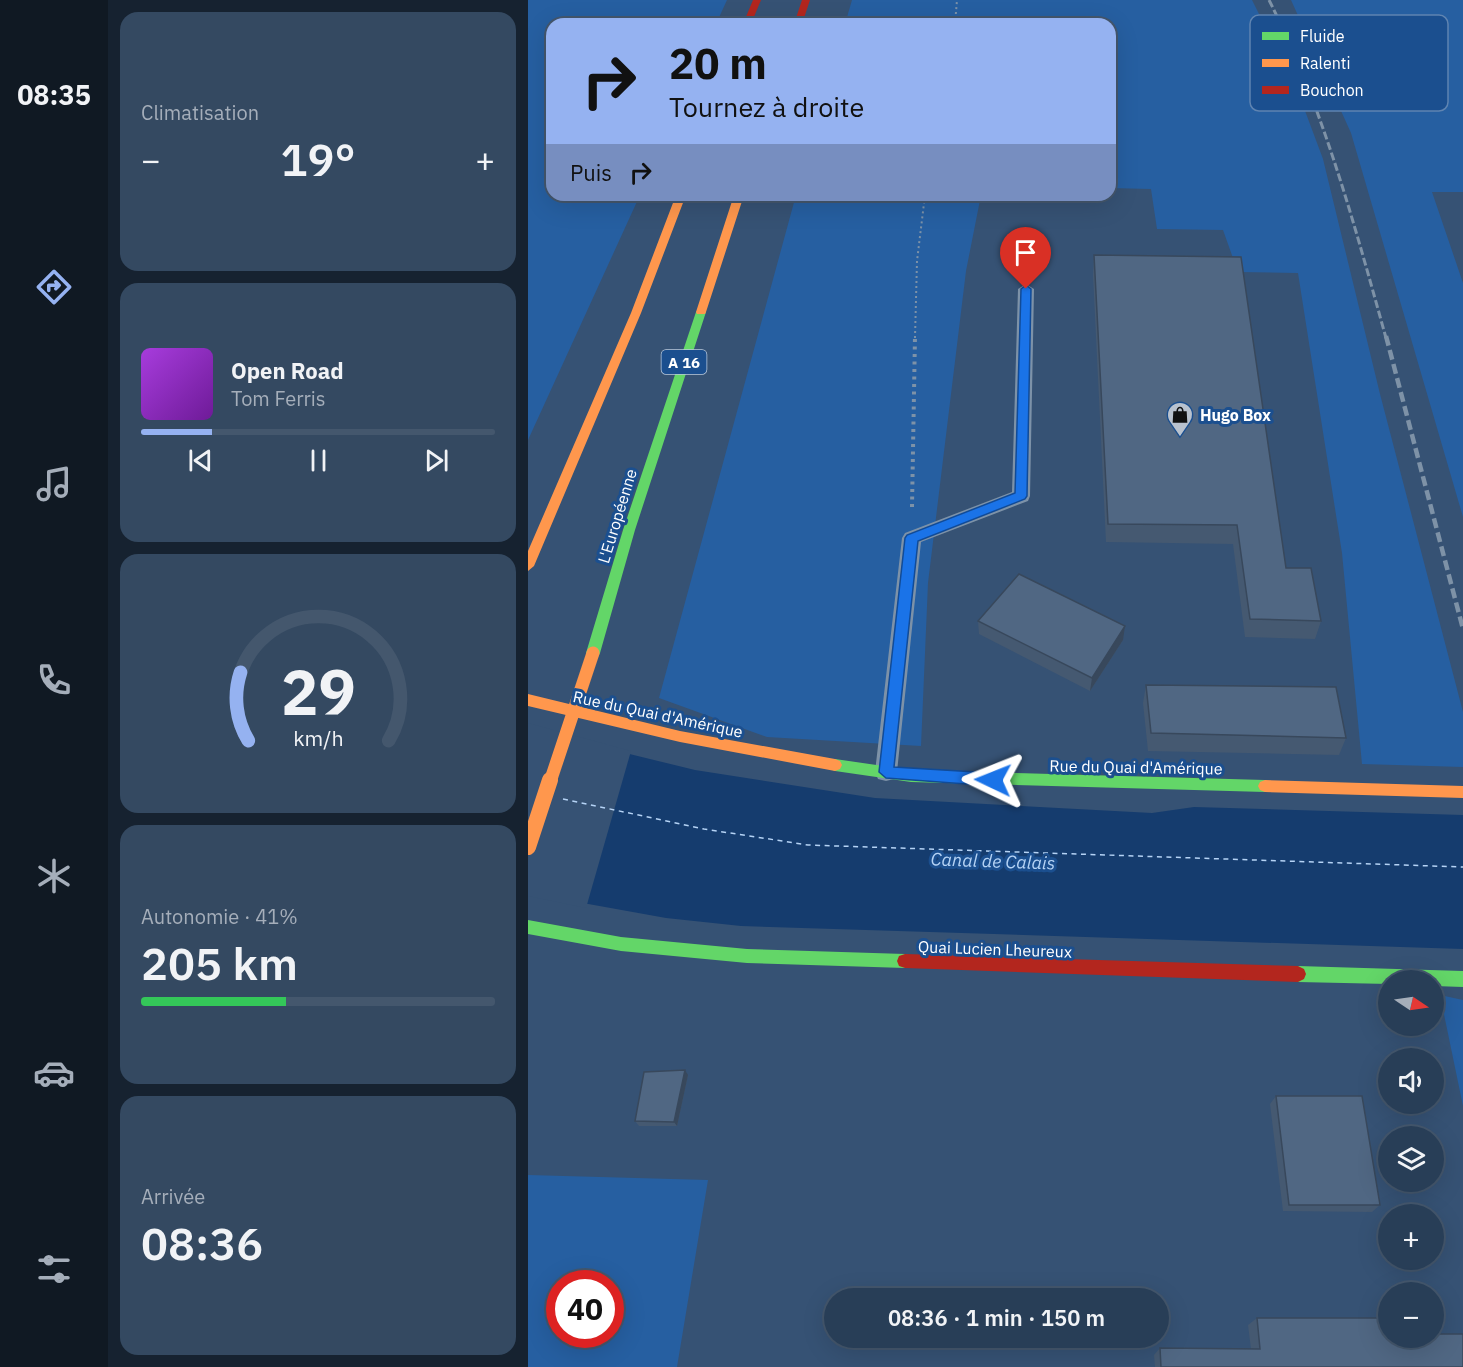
<!DOCTYPE html>
<html lang="fr">
<head>
<meta charset="utf-8">
<style>
  :root { --surface:#283e57; --page:#344961; --text:#f1f3f6; --muted:#a5aeba; --line:#44576d; --accent:#95b2f1 }
  body { margin:0; font-family:"IBM Plex Sans",sans-serif; background:var(--page); color:var(--text); height:100vh; display:flex; flex-direction:column; font-size:22px; white-space:nowrap }
  * { box-sizing:border-box; margin:0 }
  p { font-size:20px; color:var(--muted) }
  .icon { flex:none; width:33px; height:33px; fill:none; stroke:currentColor; stroke-width:2; stroke-linecap:round; stroke-linejoin:round }
  .map { position:relative; flex:1; overflow:hidden }
  .panel { display:flex; flex-direction:column; gap:12px; padding:12px; background:#162230; width:420px }
  .panel>* { flex:none }
  .banner { position:absolute; left:18px; top:18px; width:570px; height:183px; border-radius:18px; box-shadow:0 6px 24px #0002,0 0 0 2px var(--line); background:#95b2f1; color:#111; overflow:hidden }
  .needle { width:39px; rotate:103deg }
  .controls { position:absolute; left:850px; top:970px; display:grid; gap:12px }
  .controls a { display:grid; place-items:center; width:66px; height:66px; border-radius:50%; background:var(--surface); box-shadow:0 6px 24px #0002,0 0 0 2px var(--line); font-size:30px }
  .speed { position:absolute; left:18px; top:1270px; display:flex; gap:12px; font-size:30px; font-weight:700; text-align:center }
  .speed>* { display:grid; place-content:center; width:78px; height:78px; border-radius:50%; background:var(--surface); box-shadow:0 6px 24px #0002,0 0 0 2px var(--line); line-height:1 }
  .speed .limit { border:9px solid #d22; background:#fff; color:#111 }
  .pin { position:absolute; display:grid; place-items:center; width:51px; height:51px; color:#fff; margin:-62px -26px; border-radius:50% 50% 50% 0; rotate:-45deg; box-shadow:0 0 6px #0007 }
  .pin .icon { rotate:45deg }
  .me { position:absolute; width:66px; margin:-33px; rotate:272deg; stroke-linejoin:round; filter:drop-shadow(0 0 4px #0008) }
  .turn { display:flex; align-items:center; gap:21px; height:126px; padding:0 24px; font-size:27px }
  .turn .icon { width:78px; height:78px; stroke-width:2.5 }
  .turn b { display:block; font-size:42px; line-height:51px }
  .then { display:flex; align-items:center; height:57px; padding:0 24px; background:#0003; gap:12px; font-size:22px }
  .big { font-size:45px; font-weight:600; line-height:1.1 }
  .panel .widget { flex:1; display:flex; flex-direction:column; justify-content:center; gap:9px; min-width:0; padding:0 21px; border-radius:18px; background:var(--page) }
  .panel .dial { align-items:center; gap:0 }
  .dial svg { height:156px; overflow:visible; fill:none; stroke:var(--line); stroke-width:7; stroke-linecap:round; text-anchor:middle }
  .dial text { fill:var(--text); stroke:none }
  .song { display:flex; align-items:center; gap:18px }
  .cover { width:72px; height:72px; border-radius:9px; background:linear-gradient(135deg,hsl(280 70% 55%),hsl(280 70% 35%)) }
  .played { height:6px; border-radius:3px; background:linear-gradient(90deg,var(--accent) 20%,var(--line) 20%) }
  .keys { display:flex; justify-content:space-around; direction:ltr }
  .heat { display:flex; justify-content:space-between; align-items:center; font-size:33px; direction:ltr }
  .charge { height:9px; border-radius:4px; background:linear-gradient(90deg,#34c759 41%,var(--line) 0) }
  .trip { position:absolute; left:296px; top:1288px; width:345px; height:60px; border-radius:30px; background:var(--surface); box-shadow:0 6px 24px #0002,0 0 0 2px var(--line); font-weight:600; line-height:60px; text-align:center }
  main { display:flex; flex:1; min-height:0 }
  .dock { display:flex; flex-direction:column; width:108px; justify-content:space-around; align-items:center; background:#101923; color:var(--muted) }
  .dock .icon { width:42px; height:42px }
  .dock .current { color:var(--accent) }
  .dock b { font-size:27px; color:var(--text) }
  .map>svg:first-child { display:block }
  .green { fill:#265fa1; fill-rule:evenodd }
  .water { fill:#153c6e }
  .pier { fill:#365274 }
  .lines { fill:none; stroke-linecap:round; stroke-linejoin:round }
  .ferry { stroke:#b5d3f5; stroke-width:1.5; stroke-dasharray:5 4.5; stroke-linecap:butt }
  .path-far1 { stroke:#7d92a8; stroke-width:2; stroke-dasharray:2 3; stroke-linecap:butt }
  .path { stroke:#7d92a8; stroke-width:4; stroke-dasharray:3 4.5; stroke-linecap:butt }
  .lane { fill:#7d92a8; fill-rule:evenodd }
  .fast { fill:#63d668; fill-rule:evenodd }
  .slow { fill:#ff974d; fill-rule:evenodd }
  .jam { fill:#b3261e; fill-rule:evenodd }
  .rail-far1 { stroke:#7e92a7; stroke-width:3; stroke-dasharray:8 3; stroke-linecap:butt }
  .rail { stroke:#7e92a7; stroke-width:4.5; stroke-dasharray:10 4.5; stroke-linecap:butt }
  .slow-bridge-far1 { stroke:#ff974d; stroke-width:13 }
  .slow-bridge { stroke:#ff974d; stroke-width:16 }
  .wall { fill:#455971 }
  .shaded-wall { fill:#38485c }
  .building { fill:#506783; stroke:#38485c; stroke-width:1.5 }
  .route { fill:#1a73e8; stroke:#114b97; stroke-width:1.5 }
  .labels { text-anchor:middle; dominant-baseline:central; stroke-width:6; stroke-linejoin:round; paint-order:stroke }
  .shield { fill:#1b4f8f; stroke:#bbcadd; stroke-width:1.5 }
  .shield-label { font-size:15px; font-weight:bold; fill:#fff }
  .poi-label { font-size:16px; font-weight:bold; fill:#fff; stroke:#1b4f8f; text-anchor:start }
  .street-label { font-size:16px; fill:#fff; stroke:#1b4f8f }
  .water-label { font-size:18px; font-style:italic; fill:#b5d3f5; stroke:#1b4f8f }
  .key { fill:#1b4f8f; stroke:#5f84b1; stroke-width:1.5 }
  .key-label { font-size:16px; fill:#fff }
</style>
</head>
<body>
<main>
<nav class="dock">
<b>08:35</b>
<svg class="icon current" aria-label="directions" viewBox="0 0 24 24"><path d="M12 3l9 9-9 9-9-9zM9 14v-3h6M13 9l2 2-2 2"/></svg>
<svg class="icon" aria-label="music" viewBox="0 0 24 24"><path d="M9 18V5l10-2v13"/><circle cx="6" cy="18" r="3"/><circle cx="16" cy="16" r="3"/></svg>
<svg class="icon" aria-label="phone" viewBox="0 0 24 24"><path d="M5 4h4l2 5-3 2q2 4 5 5l2-3 5 2v4C11 20 4 13 5 4z"/></svg>
<svg class="icon" aria-label="climate" viewBox="0 0 24 24"><path d="M12 3v18M4 7l16 10M4 17L20 7"/></svg>
<svg class="icon" aria-label="car" viewBox="0 0 24 24"><path d="M5 17H2v-5l4-1 3-4h7l3 4 3 1v5h-3M9 17h6M6 11h13"/><circle cx="7" cy="17" r="2"/><circle cx="17" cy="17" r="2"/></svg>
<svg class="icon" aria-label="filters" viewBox="0 0 24 24"><path d="M4 7h16M4 17h16"/><circle cx="9" cy="7" r="2"/><circle cx="15" cy="17" r="2"/></svg>
</nav>
<section class="panel">
<div class="widget"><p>Climatisation</p>
<div class="heat"><a>−</a><b class="big">19°</b><a>+</a></div>
</div>
<div class="widget">
<div class="song"><i class="cover"></i><div><b>Open Road</b><p>Tom Ferris</p></div></div>
<div class="played"></div>
<div class="keys"><svg class="icon" aria-label="previous" viewBox="0 0 24 24"><path d="M18 5L8 12l10 7zM5 5v14"/></svg><svg class="icon" aria-label="pause" viewBox="0 0 24 24"><path d="M8 5v14M16 5v14"/></svg><svg class="icon" aria-label="next" viewBox="0 0 24 24"><path d="M6 5l10 7-10 7zM19 5v14"/></svg></div>
</div>
<div class="widget dial"><svg viewBox="0 0 100 80">
<path d="M14 69A42 42 0 1 1 86 69"/>
<path d="M14 69A42 42 0 0 1 10 34" stroke="#95b2f1"/>
<text x="50" y="56" font-size="32" font-weight="700">29</text>
<text x="50" y="72" font-size="11">km/h</text>
</svg></div>
<div class="widget"><p>Autonomie · 41%</p><b class="big">205 km</b><div class="charge"></div></div>
<div class="widget"><p>Arrivée</p><b class="big">08:36</b></div>
</section>
<div class="map">
<svg width="935" height="1367" viewBox="0 0 935 1367">
  <rect width="100%" height="100%" fill="#365274"/>
  <!-- green -->
  <path class="green" d="M0 0H199L188 24H24V195H112L0 440Z
    M324 0H724L770 92 795 159 852 394 935 712V767L834 764 814 553 770 273 710 272 695 230 629 229 623 189 582 188V24H317Z
    M763 0H935V192H904L935 283V517L823 133Z
    M268 195H453L438 271 400 583 393 746 239 737 131 698Z
    M912 995 935 1000V1106Z
    M0 1175 180 1180 149 1367H0ZM32 1284H82V1335H32Z"/>
  <!-- water -->
  <path class="water" d="M81 749 167 770 347 798 624 813 666 807 935 815V949L213 926 138 918 16 896Z"/>
  <!-- pier -->
  <path class="pier" d="M0 723 103 751 58 908 0 896Z"/>
  <g class="lines">
    <!-- ferry -->
    <path class="ferry" d="M35 799 176 829 280 845 935 867"/>
    <!-- path-far1 -->
    <path class="path-far1" d="M427 24 429 0
      M387 338 389 261 397 195"/>
    <!-- path -->
    <path class="path" d="M384 507 387 336"/>
    <!-- lane -->
    <path class="lane" d="M498 284 506 289 502 496 500 501 393 542 369 772 366 779 358 781 350 779 347 772 374 538 377 533 484 492 490 289Z"/>
    <!-- fast -->
    <path class="fast" d="M173 309 178 312 107 530 72 653 70 657H60L58 653 95 530 168 312Z
      M307 759 383 770 737 780 742 782 744 786 742 790 737 792 383 782 307 771 302 769 300 765 302 761Z
      M0 920 93 937 219 949 377 954 383 956 385 961 383 966 377 968 219 963 93 951 0 934Z
      M770 966 935 971V987L906 986V981H861V984L770 982 764 979 762 974 764 969Z"/>
    <!-- slow -->
    <path class="slow" d="M148 195H158L113 313 6 566 0 571V551L103 313Z
      M206 195H216L178 312 177 314H169L168 312Z
      M0 694 152 731 307 759 312 761 314 765 312 769 307 771 152 742 0 706Z
      M737 780 935 786V798L737 792 732 790 730 786 732 782Z"/>
    <!-- jam -->
    <path class="jam" d="M225 0H233L223 24H215Z
      M274 0H282L274 24H266Z
      M377 954 770 966 776 969 778 974 776 979 770 982 377 968 371 966 369 961 371 956Z"/>
    <!-- rail-far1 -->
    <path class="rail-far1" d="M741 0C795 107 826 223 858 338"/>
    <!-- rail -->
    <path class="rail" d="M858 336 935 629"/>
    <!-- slow-bridge-far1 -->
    <path class="slow-bridge-far1" d="M22 782 65 653"/>
    <!-- slow-bridge -->
    <path class="slow-bridge" d="M0 847 22 780"/>
  </g>
  <!-- wall -->
  <path class="wall" d="M566 255 758 568 793 621 787 639 717 637 705 544 578 542 565 275Z
    M450 621 595 640 562 691 451 634Z
    M618 685 818 738 811 755 620 751 615 703Z
    M160 1075 149 1126H111L107 1121Z
    M748 1096 852 1205 844 1212 755 1211 742 1104Z
    M729 1318 861 1338 935 1367H627L626 1355 632 1348 723 1349 720 1325Z"/>
  <!-- shaded-wall -->
  <path class="shaded-wall" d="M597 626 595 640 562 691 564 678Z
    M157 1070 160 1075 149 1126 146 1122Z"/>
  <!-- building -->
  <path class="building" d="M566 255 713 257 758 568H783L793 621 722 619 709 525 580 524Z
    M491 574 597 626 564 678 450 621Z
    M618 685 808 687 818 738 623 733Z
    M157 1070 146 1122 107 1121 116 1072Z
    M748 1096H834L852 1205H761Z
    M729 1318H861V1338H906V1334H935V1367H633L632 1348 732 1349Z"/>
  <!-- route -->
  <path class="route" d="M498 285 503 289 499 496 497 499 390 541 366 767 465 773 472 780 465 786 358 778 351 772 377 538 379 535 487 493 493 289Z"/>
  <!-- icons -->
  <defs>
    <symbol id="shop-pin" viewBox="-11 -11 22 30"><path d="M0 17L-7.5 6A9.5 9.5 0 1 1 7.5 6Z" fill="#b9c2ce" stroke="#1b4f8f"/><path d="M-5-2.5h2.3a2.7 3.5 0 0 1 5.4 0H5L5.5 6h-11ZM-1.5-2.5h3a1.5 2.3 0 0 0-3 0Z" fill="#111"/></symbol>
  </defs>
  <g fill-rule="evenodd">
    <use href="#shop-pin" x="637" y="400" width="30" height="40"/>
  </g>
  <g class="labels">
    <!-- shield labels -->
    <rect class="shield" x="133.5" y="350" width="45" height="24" rx="4.5"/>
    <g class="shield-label">
      <text x="156" y="362">A 16</text>
    </g>
    <!-- poi labels -->
    <g class="poi-label">
      <text x="672" y="415">Hugo Box</text>
    </g>
    <!-- street labels -->
    <g class="street-label">
      <text transform="translate(89 516) rotate(-73)">L'Européenne</text>
      <text transform="translate(130 714) rotate(12)">Rue du Quai d'Amérique</text>
      <text transform="translate(608 767) rotate(1)">Rue du Quai d'Amérique</text>
      <text transform="translate(467 949) rotate(2)">Quai Lucien Lheureux</text>
    </g>
    <!-- water labels -->
    <g class="water-label">
      <text transform="translate(465 861) rotate(2)">Canal de Calais</text>
    </g>
  </g>
  <!-- legend -->
  <rect x="722" y="15" width="198" height="96" rx="9" class="key"/>
  <rect x="734" y="32" width="27" height="8" fill="#63d668"/>
  <rect x="734" y="59" width="27" height="8" fill="#ff974d"/>
  <rect x="734" y="86" width="27" height="8" fill="#b3261e"/>
  <g class="key-label">
    <text x="772" y="42">Fluide</text>
    <text x="772" y="69">Ralenti</text>
    <text x="772" y="96">Bouchon</text>
  </g>
</svg>
<div class="controls">
<a><svg class="needle" viewBox="-14 -14 28 28"><path d="M0-13l5 13h-10z" fill="#e53935"/><path d="M0 13l5-13h-10z" fill="#a5aeba"/></svg></a>
<a><svg class="icon" aria-label="sound" viewBox="0 0 24 24"><path d="M4 9h4l5-4v14l-5-4H4zM17 9q2 3 0 6"/></svg></a>
<a><svg class="icon" aria-label="layers" viewBox="0 0 24 24"><path d="M12 4l9 5-9 5-9-5zM3 14l9 5 9-5"/></svg></a>
<a>+</a>
<a>−</a>
</div>
<div class="speed"><div class="limit">40</div></div>
<div class="pin" style="left:498px;top:289px;background:#d93025"><svg class="icon" aria-label="arrive" viewBox="0 0 24 24"><path d="M6 21V4h12l-3 4 3 4H6"/></svg></div>
<svg class="me" style="left:465px;top:780px" viewBox="-20 -20 40 40"><path d="M0-17L14 15 0 8-14 15z" fill="#1a73e8" stroke="#fff" stroke-width="4"/></svg>
<div class="trip">08:36 · 1 min · 150 m</div>
<div class="banner">
<div class="turn"><svg class="icon" aria-label="right" viewBox="0 0 24 24"><path d="M7 20v-9h11M14 6l5 5-5 5"/></svg><div><b>20 m</b>Tournez à droite</div></div>
<div class="then">Puis<svg class="icon" aria-label="right" viewBox="0 0 24 24"><path d="M7 20v-9h11M14 6l5 5-5 5"/></svg></div>
</div>
</div>
</main>
</body>
</html>
